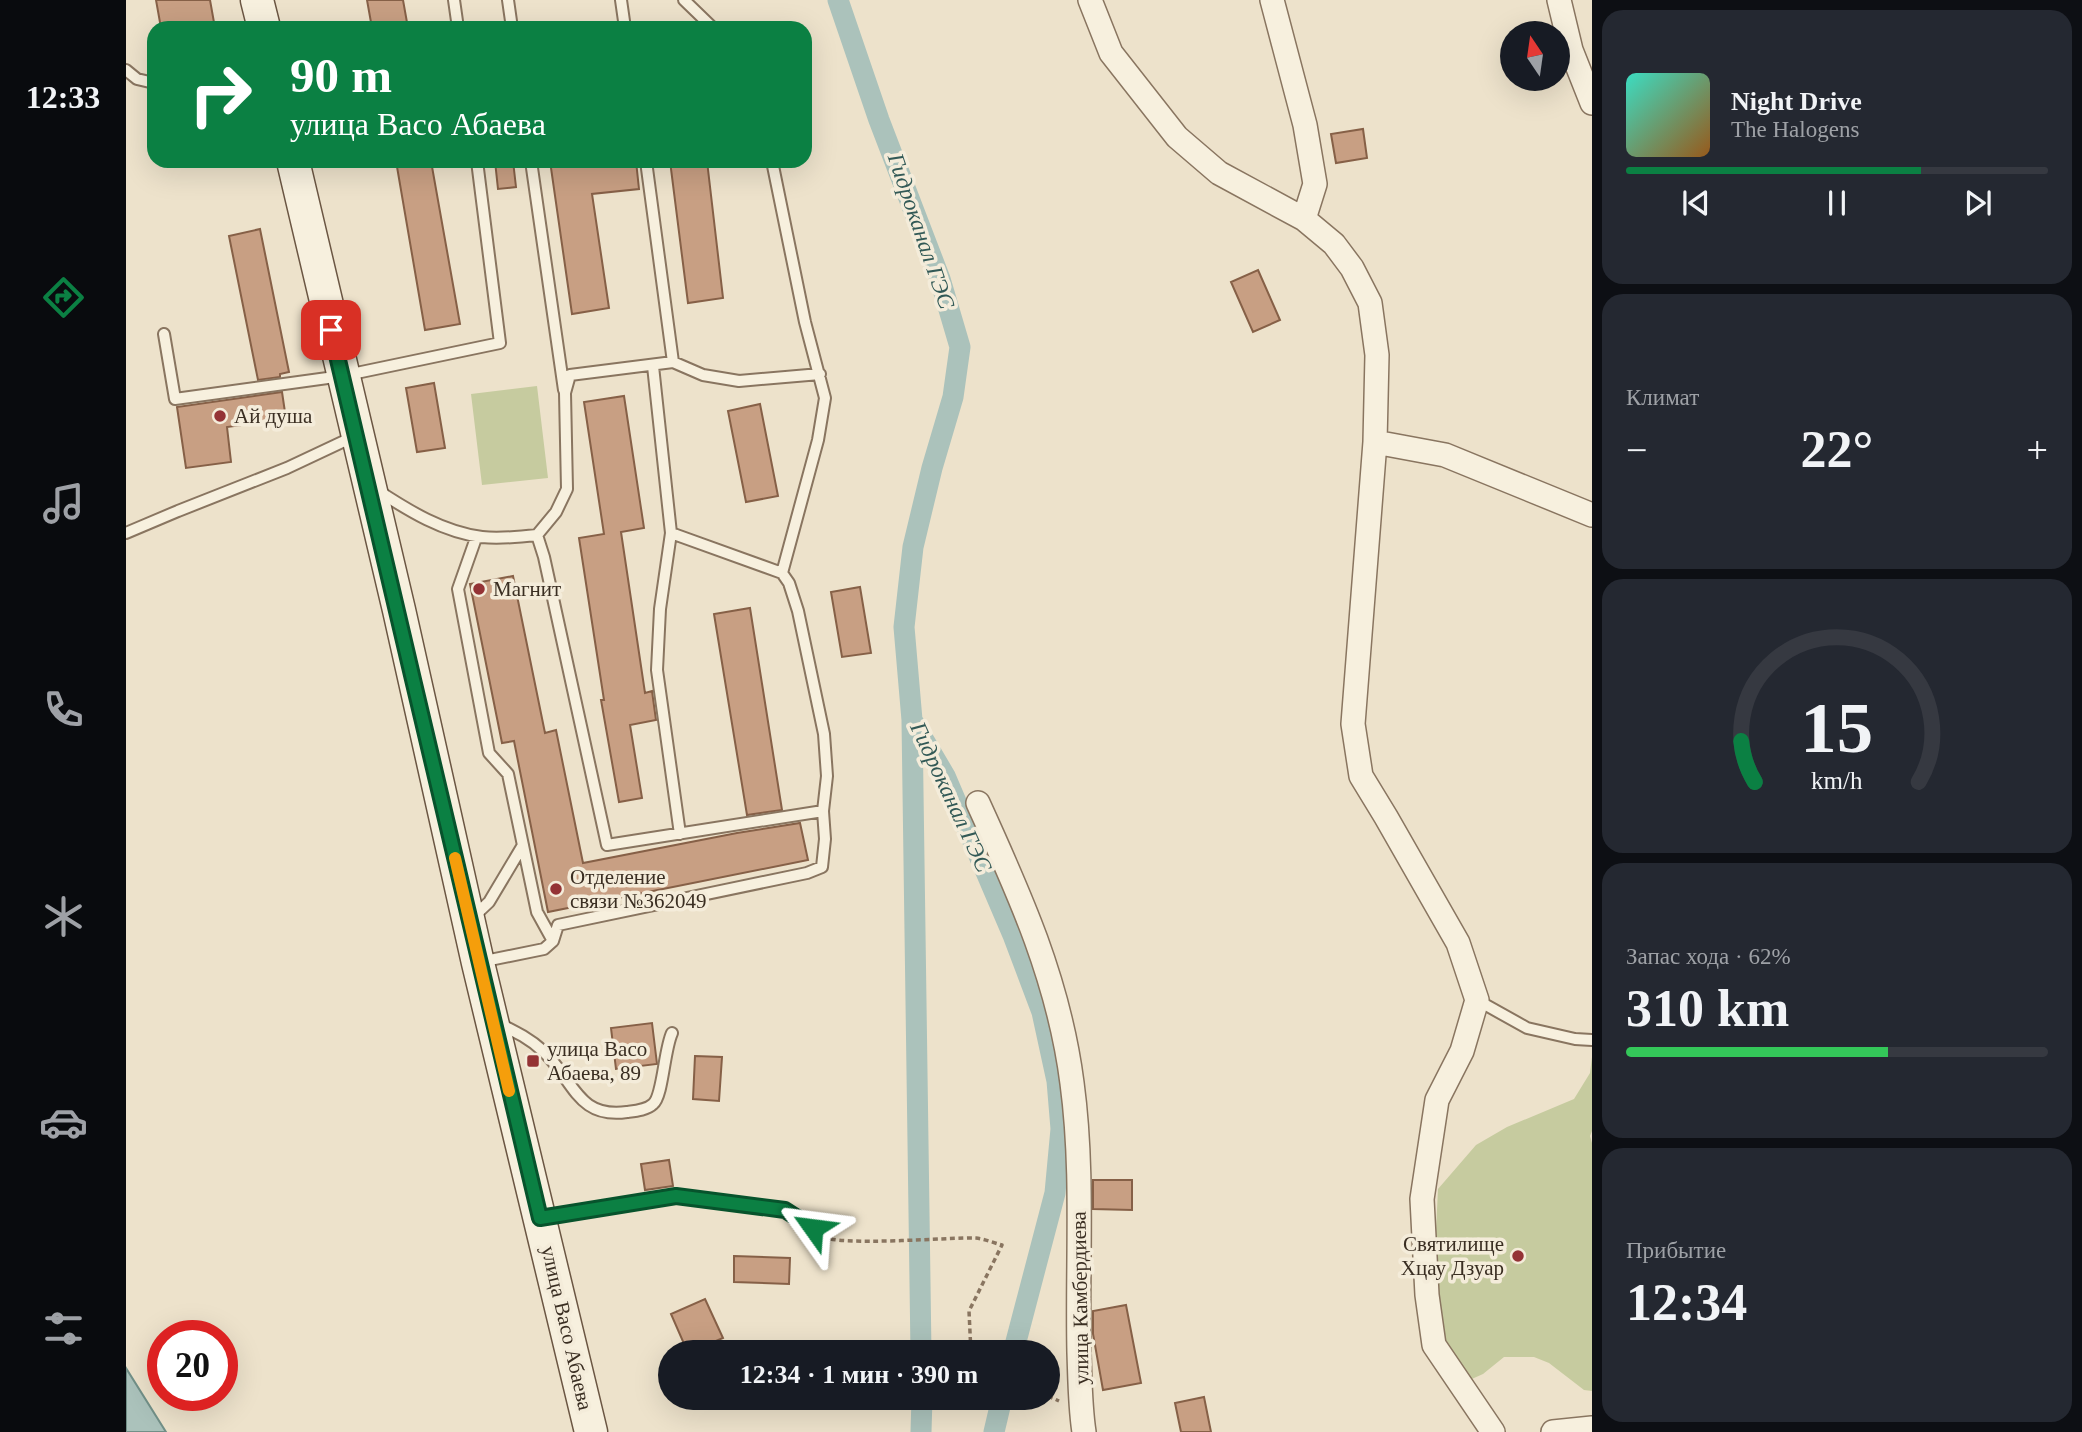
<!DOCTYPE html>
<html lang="ru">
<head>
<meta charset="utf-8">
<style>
  :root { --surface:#171b24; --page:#242831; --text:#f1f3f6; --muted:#9ea1a6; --line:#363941; --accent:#0b8043 }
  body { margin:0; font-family:Georgia,serif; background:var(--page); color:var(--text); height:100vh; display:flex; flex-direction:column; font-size:26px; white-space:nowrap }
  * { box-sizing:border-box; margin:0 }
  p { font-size:23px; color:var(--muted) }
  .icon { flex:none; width:38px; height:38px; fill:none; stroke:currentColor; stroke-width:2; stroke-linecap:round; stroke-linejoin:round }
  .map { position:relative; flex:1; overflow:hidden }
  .side { display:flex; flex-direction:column; gap:10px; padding:10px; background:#0d0f14; width:490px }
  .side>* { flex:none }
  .banner { position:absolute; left:21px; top:21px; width:665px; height:147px; border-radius:21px; box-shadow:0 7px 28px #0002; background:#0b8043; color:#fff; overflow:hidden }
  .needle { width:46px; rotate:347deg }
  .fabs { position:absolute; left:1374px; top:21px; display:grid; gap:14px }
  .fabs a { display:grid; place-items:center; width:70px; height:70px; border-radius:50%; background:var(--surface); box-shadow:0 7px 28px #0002; font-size:35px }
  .speed { position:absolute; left:21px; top:1320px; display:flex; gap:14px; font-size:35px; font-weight:700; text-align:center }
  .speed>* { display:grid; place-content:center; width:91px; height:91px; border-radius:50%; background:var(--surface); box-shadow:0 7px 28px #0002; line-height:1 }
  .speed .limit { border:10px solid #d22; background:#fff; color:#111 }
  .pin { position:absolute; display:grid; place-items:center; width:60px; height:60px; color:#fff; margin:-30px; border-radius:14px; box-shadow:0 4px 10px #0006 }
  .me { position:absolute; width:77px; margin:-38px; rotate:301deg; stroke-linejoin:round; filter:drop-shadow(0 0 5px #0008) }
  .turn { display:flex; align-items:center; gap:24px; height:147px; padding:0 28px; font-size:32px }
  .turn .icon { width:91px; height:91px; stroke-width:2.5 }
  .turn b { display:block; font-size:49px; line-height:60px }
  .big { font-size:52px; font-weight:600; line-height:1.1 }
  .side .tile { flex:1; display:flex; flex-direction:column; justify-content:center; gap:10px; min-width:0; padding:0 24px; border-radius:21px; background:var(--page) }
  .side .dial { align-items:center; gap:0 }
  .dial svg { height:182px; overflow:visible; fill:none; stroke:var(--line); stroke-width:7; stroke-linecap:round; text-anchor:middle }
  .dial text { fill:var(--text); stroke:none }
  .song { display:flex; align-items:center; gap:21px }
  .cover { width:84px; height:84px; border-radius:10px; background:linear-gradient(135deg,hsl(170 70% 55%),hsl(30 70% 35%)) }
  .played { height:7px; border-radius:4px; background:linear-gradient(90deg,var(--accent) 70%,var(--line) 70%) }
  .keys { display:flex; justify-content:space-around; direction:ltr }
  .heat { display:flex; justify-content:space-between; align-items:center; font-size:38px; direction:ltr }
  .charge { height:10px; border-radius:5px; background:linear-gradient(90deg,#34c759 62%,var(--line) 0) }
  .trip { position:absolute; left:532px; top:1340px; width:402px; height:70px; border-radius:35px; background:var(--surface); box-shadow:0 7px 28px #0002; font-weight:600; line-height:70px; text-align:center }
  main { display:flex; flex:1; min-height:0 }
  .dock { display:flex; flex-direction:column; width:126px; justify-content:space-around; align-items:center; background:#090b0e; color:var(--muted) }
  .dock .icon { width:49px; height:49px }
  .dock .selected { color:var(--accent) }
  .dock b { font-size:32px; color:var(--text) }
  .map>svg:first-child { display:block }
  .green { fill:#c6cb9f }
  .water { fill:#abc2bb; stroke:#729088; stroke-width:2 }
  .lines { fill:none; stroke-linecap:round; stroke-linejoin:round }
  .canal { stroke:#abc2bb; stroke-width:21 }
  .building { fill:#c89f83; stroke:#866047; stroke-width:2 }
  .lane-casing { stroke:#897560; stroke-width:14 }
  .street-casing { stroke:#897560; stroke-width:26 }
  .secondary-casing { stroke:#6b5643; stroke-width:35 }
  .path { stroke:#897560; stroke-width:3.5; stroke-dasharray:5 3.5; stroke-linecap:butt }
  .lane { stroke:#f7f0de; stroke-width:10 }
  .street { stroke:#f7f0de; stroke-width:23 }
  .secondary { stroke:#f7f0de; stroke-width:32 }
  .route-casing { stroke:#07532c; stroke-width:18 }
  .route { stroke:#0b8043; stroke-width:12 }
  .slow { stroke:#f59e0b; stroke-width:12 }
  .poi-dot { fill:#943335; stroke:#f4ecda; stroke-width:2.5 }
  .labels { text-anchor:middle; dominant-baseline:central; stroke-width:7; stroke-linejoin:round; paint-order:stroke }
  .poi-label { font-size:21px; fill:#3a2e22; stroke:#f4ecda; text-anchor:start }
  .street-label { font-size:21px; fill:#3a2e22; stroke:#f4ecda }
  .water-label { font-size:23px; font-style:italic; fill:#325956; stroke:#f4ecda }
</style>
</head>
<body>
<main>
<nav class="dock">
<b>12:33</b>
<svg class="icon selected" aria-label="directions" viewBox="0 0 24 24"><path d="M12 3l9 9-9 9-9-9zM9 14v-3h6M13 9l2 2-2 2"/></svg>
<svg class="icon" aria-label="music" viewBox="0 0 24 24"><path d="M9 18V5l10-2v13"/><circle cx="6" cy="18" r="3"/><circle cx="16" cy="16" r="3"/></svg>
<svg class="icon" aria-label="phone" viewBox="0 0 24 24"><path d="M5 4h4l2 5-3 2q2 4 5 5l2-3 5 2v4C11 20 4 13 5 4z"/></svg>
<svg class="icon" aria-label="climate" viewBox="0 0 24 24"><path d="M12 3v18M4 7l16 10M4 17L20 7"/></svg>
<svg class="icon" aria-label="car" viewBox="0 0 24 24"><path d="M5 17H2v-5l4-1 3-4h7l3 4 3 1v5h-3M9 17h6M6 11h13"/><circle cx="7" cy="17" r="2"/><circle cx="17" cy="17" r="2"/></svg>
<svg class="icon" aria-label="filters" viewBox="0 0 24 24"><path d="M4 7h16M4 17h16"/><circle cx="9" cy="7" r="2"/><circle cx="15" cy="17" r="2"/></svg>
</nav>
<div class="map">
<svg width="1466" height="1432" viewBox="0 0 1466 1432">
  <rect width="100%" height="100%" fill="#ede2cb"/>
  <!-- green -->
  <path class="green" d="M411 386 422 478 356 485 345 394Z
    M1466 1057V1131L1464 1136 1466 1143V1391L1458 1390 1423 1363 1408 1357H1378L1357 1374 1339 1382 1324 1356 1311 1319 1308 1272 1312 1189 1350 1145 1381 1127 1448 1099 1464 1073Z"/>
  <!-- water -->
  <path class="water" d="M0 1368 40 1432H0Z"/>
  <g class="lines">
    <!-- canal -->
    <path class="canal" d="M712 0 753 120 814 279 834 347 827 397 806 468 787 547 778 627 786 720 819 776 887 935 916 1012 931 1081 935 1129 929 1193 887 1353
      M786 721 795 1353
      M795 1432 796 1398
      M868 1432 876 1398"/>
  </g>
  <!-- building -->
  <path class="building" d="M30 0H84L89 28H35Z
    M241 0H277L282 28H246Z
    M1237 129 1241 158 1210 163 1205 134Z
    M270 161H305L334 324 299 330Z
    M369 161H387L390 187 372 189Z
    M424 161H510L513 189 466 194 483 308 446 314Z
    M544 161H581L597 298 562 303Z
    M134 229 163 372 154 374V377L132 380 103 236Z
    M1132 270 1154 320 1127 332 1105 282Z
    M308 383 319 448 291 452 280 388Z
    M156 392 160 419 101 427 105 462 60 468 51 407Z
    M498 396 518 528 495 532 519 693 526 691 530 720 504 725 516 798 493 802 475 700H478L453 538 478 534 458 402Z
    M634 404 652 496 620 502 602 411Z
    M387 576 419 733 430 730 457 863 611 833 674 823 682 860 422 912 388 741 376 743 344 584Z
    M734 587 745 653 716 657 705 592Z
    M624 608 656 810 621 815 588 614Z
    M526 1023 531 1064 490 1069 485 1028Z
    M569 1056 596 1057 593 1101 567 1099Z
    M543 1160 547 1186 519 1190 515 1164Z
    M967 1180H1006V1210L967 1209Z
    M608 1256 664 1258 663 1284 608 1282Z
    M579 1299 597 1338 562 1353 545 1314Z
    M1000 1305 1015 1383 977 1390 967 1334V1311Z
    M1078 1397 1085 1432H1055L1049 1403Z"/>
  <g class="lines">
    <defs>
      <path id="lane" d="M328 0 332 28
        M382 0 386 28
        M495 0 499 28
        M558 0 587 28
        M0 70 11 79 28 83
        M405 161 438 390
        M520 161 547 362
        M646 161 679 322 699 398 692 440 656 573
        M38 334 49 399 216 376 374 343 351 161
        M527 366 545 533 534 609 531 670 554 834
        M251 490C283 511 317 532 356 537 374 539 393 537 411 535L418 557 481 845 697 811
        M0 533 52 511 161 468 229 436
        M411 535 430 512 441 489 439 393 444 375 547 362 577 375 613 381 694 374
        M356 537 350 538 332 589 363 753 382 774 411 912 427 941
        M346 918 363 902 397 845
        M354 962 418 949 427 941 432 925 681 873 696 867 699 839 697 811 701 776 698 734 672 611 663 583 656 573 545 533
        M1351 1000 1401 1028 1449 1039 1466 1040
        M372 1023C388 1031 403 1038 417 1051 448 1080 451 1119 501 1112 509 1111 521 1110 527 1104 537 1096 538 1050 546 1033
        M414 1218 550 1196 659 1210 687 1228"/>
      <path id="street" d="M964 0 985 53 1051 137 1093 173 1178 219 1208 244 1226 268 1244 303 1251 355 1249 442 1227 724 1235 776 1260 817 1332 943 1351 1000 1336 1051 1311 1100 1296 1199 1301 1295 1308 1345 1367 1432
        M1146 0 1179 125 1189 184 1178 219
        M1433 0 1445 50 1466 103
        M1249 442 1319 455 1466 515
        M852 803C894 895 933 981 946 1083 958 1172 951 1263 953 1353 954 1379 954 1406 958 1432
        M1427 1432 1466 1428"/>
      <path id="secondary" d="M131 0 138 28
        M167 161 273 610 352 963 465 1432"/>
    </defs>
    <!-- lane casing -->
    <use href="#lane" class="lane-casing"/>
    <!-- street casing -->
    <use href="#street" class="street-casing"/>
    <!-- secondary casing -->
    <use href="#secondary" class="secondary-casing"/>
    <!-- path -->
    <path class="path" d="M697 1236C710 1247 825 1237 850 1238 859 1239 868 1243 876 1245L843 1311 845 1353
      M922 1396 933 1401"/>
    <!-- lane -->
    <use href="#lane" class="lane"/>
    <!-- street -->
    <use href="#street" class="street"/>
    <!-- secondary -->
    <use href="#secondary" class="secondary"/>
  </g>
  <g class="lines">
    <defs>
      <path id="route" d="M205 330C275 626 343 922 414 1218L550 1196 659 1210 687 1228"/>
    </defs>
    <!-- route casing -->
    <use href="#route" class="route-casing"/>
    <!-- route -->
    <use href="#route" class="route"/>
    <!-- slow -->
    <path class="slow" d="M329 858 383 1091"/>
  </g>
  <!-- markers -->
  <g class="poi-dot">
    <circle cx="94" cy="416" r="7"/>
    <circle cx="353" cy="589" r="7"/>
    <circle cx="430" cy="889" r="7"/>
    <rect x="400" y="1054" width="14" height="14" rx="3.5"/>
    <circle cx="1392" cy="1256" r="7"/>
  </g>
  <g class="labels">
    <!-- poi labels -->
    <g class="poi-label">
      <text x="108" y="416">Ай душа</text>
      <text x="367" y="589">Магнит</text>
      <text x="444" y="877">Отделение<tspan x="444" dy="24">связи №362049</tspan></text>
      <text x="421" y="1049">улица Васо<tspan x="421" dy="24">Абаева, 89</tspan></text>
      <text x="1378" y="1244" text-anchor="end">Святилище<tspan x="1378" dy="24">Хцау Дзуар</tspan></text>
    </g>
    <!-- street labels -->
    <g class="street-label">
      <text transform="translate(954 1298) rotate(-91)">улица Камбердиева</text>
      <text transform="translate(441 1328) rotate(77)">улица Васо Абаева</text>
    </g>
    <!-- water labels -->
    <g class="water-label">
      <text transform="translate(795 231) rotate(71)">Гидроканал ГЭС</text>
      <text transform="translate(825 797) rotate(65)">Гидроканал ГЭС</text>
    </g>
  </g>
</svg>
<div class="fabs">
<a><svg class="needle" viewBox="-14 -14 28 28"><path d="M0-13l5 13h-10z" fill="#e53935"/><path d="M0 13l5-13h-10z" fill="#9ea1a6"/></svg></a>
</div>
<div class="speed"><div class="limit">20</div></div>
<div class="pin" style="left:205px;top:330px;background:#d93025"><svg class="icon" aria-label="arrive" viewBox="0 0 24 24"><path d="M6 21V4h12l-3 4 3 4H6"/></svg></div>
<svg class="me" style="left:687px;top:1228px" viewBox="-20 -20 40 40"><path d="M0-17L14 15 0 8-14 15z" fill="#0b8043" stroke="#fff" stroke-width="4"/></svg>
<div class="trip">12:34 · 1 мин · 390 m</div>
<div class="banner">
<div class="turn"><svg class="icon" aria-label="right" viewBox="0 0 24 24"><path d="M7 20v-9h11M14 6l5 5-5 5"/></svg><div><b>90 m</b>улица Васо Абаева</div></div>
</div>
</div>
<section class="side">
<div class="tile">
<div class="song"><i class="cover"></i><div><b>Night Drive</b><p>The Halogens</p></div></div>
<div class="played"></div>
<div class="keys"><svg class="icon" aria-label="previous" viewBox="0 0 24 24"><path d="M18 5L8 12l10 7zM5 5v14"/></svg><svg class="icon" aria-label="pause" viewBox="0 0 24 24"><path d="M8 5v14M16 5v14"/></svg><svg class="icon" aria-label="next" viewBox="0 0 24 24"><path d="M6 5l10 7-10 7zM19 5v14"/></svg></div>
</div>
<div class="tile"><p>Климат</p>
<div class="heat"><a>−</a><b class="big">22°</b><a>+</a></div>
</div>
<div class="tile dial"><svg viewBox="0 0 100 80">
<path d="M14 69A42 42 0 1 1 86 69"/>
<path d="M14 69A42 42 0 0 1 8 51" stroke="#0b8043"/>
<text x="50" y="56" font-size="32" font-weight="700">15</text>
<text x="50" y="72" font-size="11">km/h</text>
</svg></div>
<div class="tile"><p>Запас хода · 62%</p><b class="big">310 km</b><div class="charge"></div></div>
<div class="tile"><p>Прибытие</p><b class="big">12:34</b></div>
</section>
</main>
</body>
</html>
